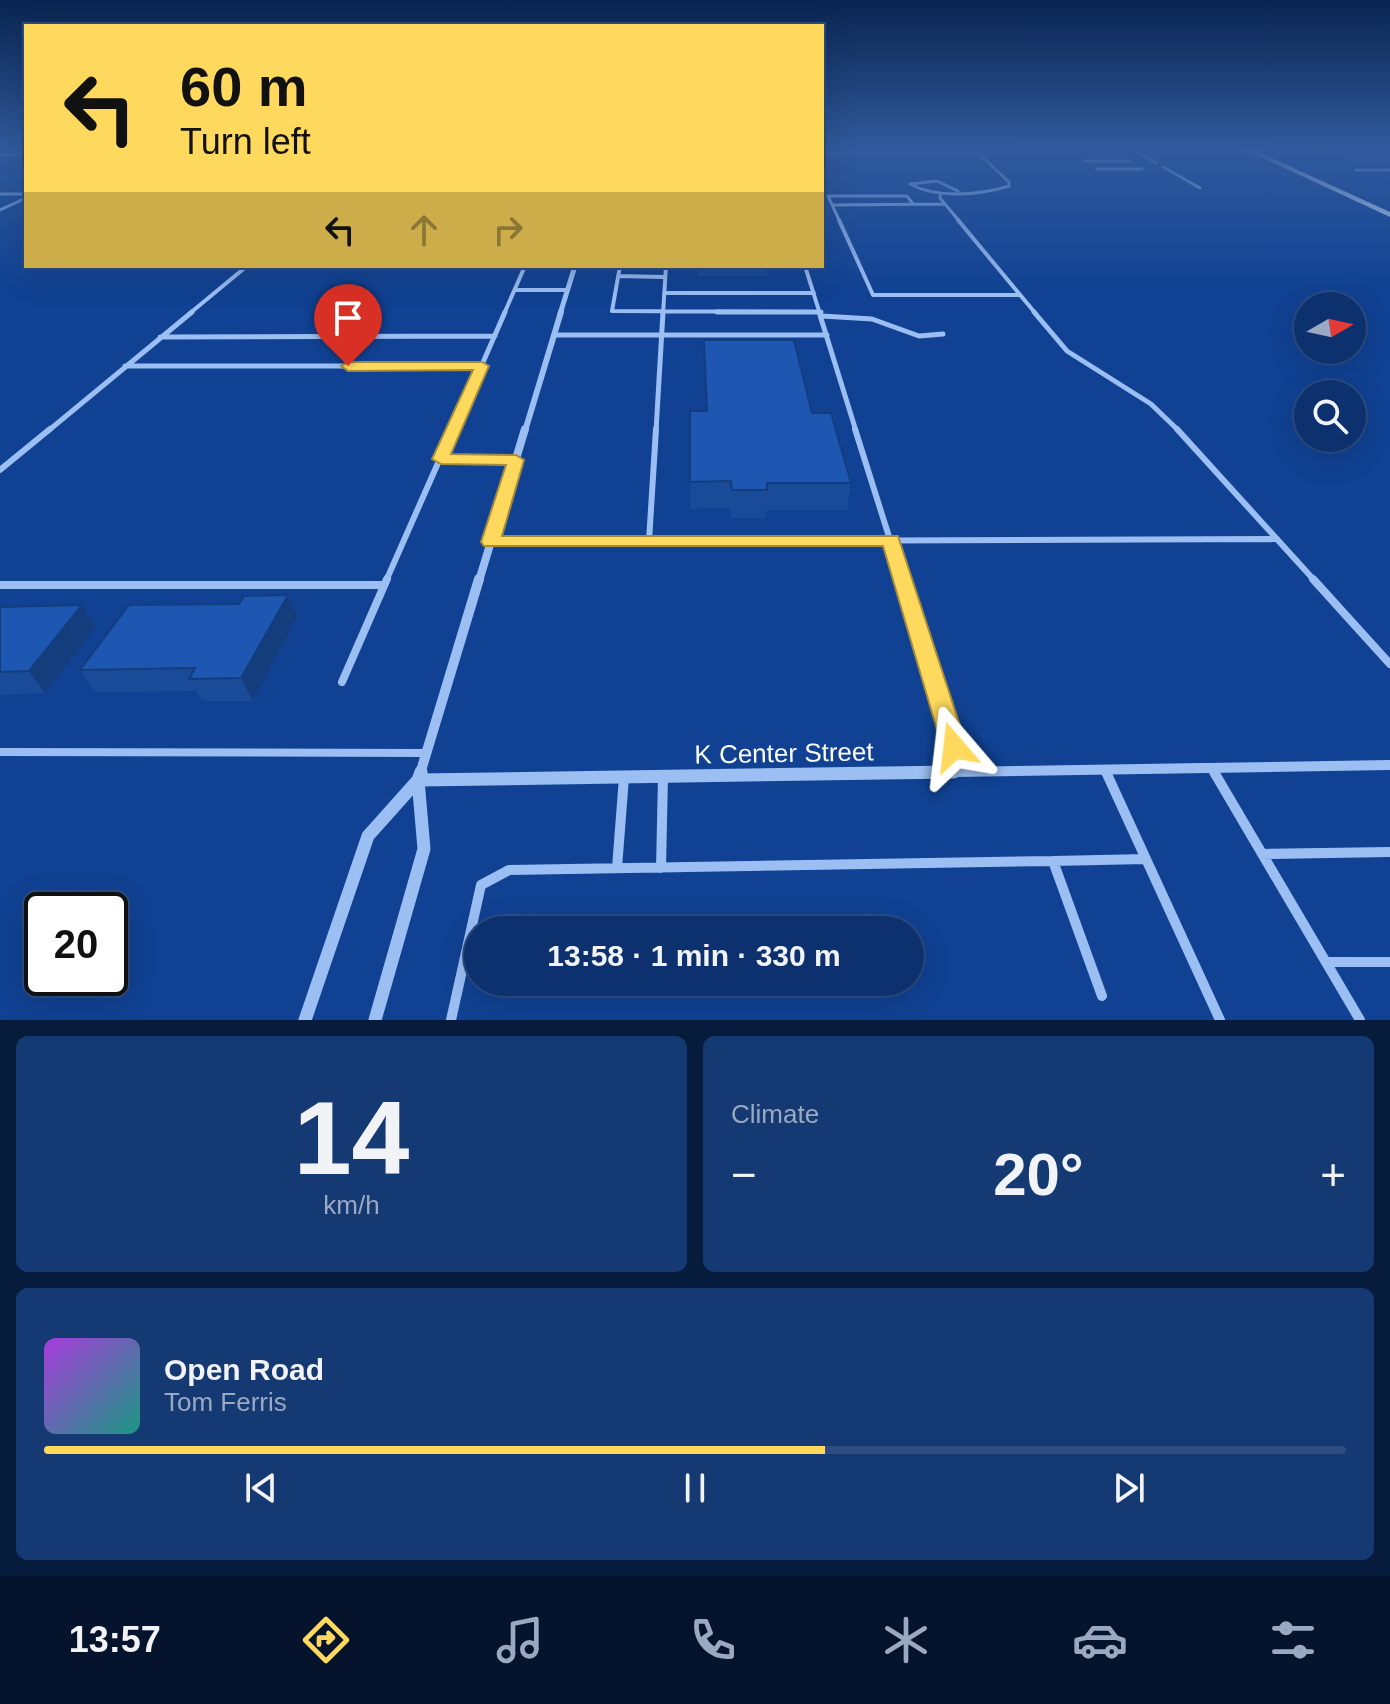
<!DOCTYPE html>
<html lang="en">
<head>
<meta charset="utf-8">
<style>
  :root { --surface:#0c316e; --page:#153973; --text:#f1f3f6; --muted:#9aa9c2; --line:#2c4c81; --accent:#ffd95d }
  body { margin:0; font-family:Arial,sans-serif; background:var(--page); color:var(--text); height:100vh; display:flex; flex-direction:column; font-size:30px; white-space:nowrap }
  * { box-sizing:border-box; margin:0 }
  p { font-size:26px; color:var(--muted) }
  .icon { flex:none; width:44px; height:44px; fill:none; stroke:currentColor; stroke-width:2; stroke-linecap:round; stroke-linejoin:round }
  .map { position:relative; height:1020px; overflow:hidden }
  .drawer { display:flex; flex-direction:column; gap:16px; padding:16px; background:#071b3c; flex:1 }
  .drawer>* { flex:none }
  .top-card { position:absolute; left:24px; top:24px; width:800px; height:244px; border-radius:0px; box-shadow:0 8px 32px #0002,0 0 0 2px var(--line); background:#ffd95d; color:#111; overflow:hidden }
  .needle { width:52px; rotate:81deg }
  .buttons { position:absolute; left:1294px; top:292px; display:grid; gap:16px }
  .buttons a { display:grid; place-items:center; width:72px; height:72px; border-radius:50%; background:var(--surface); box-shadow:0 8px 32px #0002,0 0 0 2px var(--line); font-size:40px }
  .speed { position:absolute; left:24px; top:892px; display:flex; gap:16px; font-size:40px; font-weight:700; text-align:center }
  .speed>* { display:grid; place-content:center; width:104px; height:104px; border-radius:50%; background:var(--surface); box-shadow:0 8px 32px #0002,0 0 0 2px var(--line); line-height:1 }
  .speed .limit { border:4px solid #111; border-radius:12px; background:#fff; color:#111 }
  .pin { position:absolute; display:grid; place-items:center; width:68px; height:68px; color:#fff; margin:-82px -34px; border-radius:50% 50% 50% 0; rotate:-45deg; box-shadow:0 0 8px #0007 }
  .pin .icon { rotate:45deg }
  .me { position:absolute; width:88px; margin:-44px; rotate:343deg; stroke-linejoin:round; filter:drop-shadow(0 0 6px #0008) }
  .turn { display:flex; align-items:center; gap:28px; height:168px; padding:0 24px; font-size:36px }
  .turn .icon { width:104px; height:104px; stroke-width:2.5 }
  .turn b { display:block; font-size:56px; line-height:68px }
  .lanes { display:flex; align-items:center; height:76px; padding:0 24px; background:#0003; justify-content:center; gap:40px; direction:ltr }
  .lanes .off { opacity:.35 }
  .big { font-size:60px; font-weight:700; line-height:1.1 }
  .drawer .tile { flex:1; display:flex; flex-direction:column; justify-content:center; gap:12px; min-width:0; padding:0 28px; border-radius:12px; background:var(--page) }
  .drawer .dial { align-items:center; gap:0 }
  .dial b { font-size:104px; line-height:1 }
  .song { display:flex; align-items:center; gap:24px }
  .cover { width:96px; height:96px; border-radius:12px; background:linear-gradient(135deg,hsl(280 70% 55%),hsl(170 70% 35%)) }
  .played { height:8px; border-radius:4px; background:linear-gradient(90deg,var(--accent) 60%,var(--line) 60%) }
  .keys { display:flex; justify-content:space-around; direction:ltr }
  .heat { display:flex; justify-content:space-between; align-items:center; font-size:44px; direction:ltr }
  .drawer .tiles { flex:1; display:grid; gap:16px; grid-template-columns:1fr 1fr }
  .tile:last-child { grid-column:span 2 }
  .trip { position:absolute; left:464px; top:916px; width:460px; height:80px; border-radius:40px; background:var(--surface); box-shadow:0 8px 32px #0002,0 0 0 2px var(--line); font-weight:700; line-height:80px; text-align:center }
  .tabs { display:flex; height:128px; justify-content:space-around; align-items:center; background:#05142c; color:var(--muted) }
  .tabs .icon { width:56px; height:56px }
  .tabs .active { color:var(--accent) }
  .tabs b { font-size:36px; color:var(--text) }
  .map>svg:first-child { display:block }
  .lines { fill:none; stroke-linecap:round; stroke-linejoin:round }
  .service-far5 { stroke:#9bbef3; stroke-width:3 }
  .service-far4 { stroke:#9bbef3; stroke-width:4 }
  .service-far3 { stroke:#9bbef3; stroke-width:5 }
  .service-far2 { stroke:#9bbef3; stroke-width:6 }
  .service-far1 { stroke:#9bbef3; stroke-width:8 }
  .service { stroke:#9bbef3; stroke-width:10 }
  .minor-far4 { stroke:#9bbef3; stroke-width:5 }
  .minor-far3 { stroke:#9bbef3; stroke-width:6 }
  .minor-far2 { stroke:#9bbef3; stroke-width:8 }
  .minor-far1 { stroke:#9bbef3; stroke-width:10 }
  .minor { stroke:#9bbef3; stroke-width:13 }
  .secondary { fill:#caddfd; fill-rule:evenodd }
  .wall { fill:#194b99 }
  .shaded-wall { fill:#143d7d }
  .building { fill:#1d57b2; stroke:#143d7d; stroke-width:2 }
  .route { fill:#ffd95d; stroke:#a68d3c; stroke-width:2 }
  .labels { text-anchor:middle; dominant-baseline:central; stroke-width:8; stroke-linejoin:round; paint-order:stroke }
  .near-street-label { font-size:26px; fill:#fff; stroke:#104192 }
</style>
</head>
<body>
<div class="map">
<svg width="1390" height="1020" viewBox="0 0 1390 1020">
  <rect width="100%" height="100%" fill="#104192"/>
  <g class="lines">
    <!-- service-far5 -->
    <path class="service-far5" d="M1137 152 1156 163
      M822 153H978
      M0 155 26 154
      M1085 161H1130
      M1163 167 1200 188
      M1097 169H1142
      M1356 170H1390
      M958 191 937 181 910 184C937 199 980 195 1009 186V182L975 150
      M940 193V198L960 222
      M0 194H26
      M832 205 945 204
      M0 210 26 198
      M840 222 828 196H907L913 204"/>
    <!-- service-far4 -->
    <path class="service-far4" d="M839 220 873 295H1020
      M958 220 1036 314
      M620 266 612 311 821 312
      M805 266 820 314
      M618 276 665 277
      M515 290H568
      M664 293H814
      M189 314 247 266
      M504 314 525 266
      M663 314 666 266"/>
    <!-- service-far3 -->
    <path class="service-far3" d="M717 312H821
      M819 312 856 431
      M1034 312 1067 351 1151 404 1179 431
      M822 316 872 319 919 336 943 334
      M554 335H827
      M160 337 495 336
      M125 366H482
      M48 431 192 312
      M453 431 505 312
      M656 431 663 312"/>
    <!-- service-far2 -->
    <path class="service-far2" d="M855 429 903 581
      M1177 429 1315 581
      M441 459 516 460
      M0 470 50 429
      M649 541 656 429
      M491 542 1277 539
      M386 581 453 429"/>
    <!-- service-far1 -->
    <path class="service-far1" d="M902 579 962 772
      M1313 579 1390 664
      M0 585H384
      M342 682 387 579
      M0 752 426 753
      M1212 768 1215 774
      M1105 769 1107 774"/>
    <!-- service -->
    <path class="service" d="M1106 772 1220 1020
      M1214 772 1360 1020
      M1262 854 1390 852
      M617 868 624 777
      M661 868 663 776
      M1326 962H1390
      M1102 996 1053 861 1146 859
      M451 1020 481 885 509 870 1053 861"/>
    <!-- minor-far4 -->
    <path class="minor-far4" d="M560 314 575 266"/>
    <!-- minor-far3 -->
    <path class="minor-far3" d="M525 431 561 312"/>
    <!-- minor-far2 -->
    <path class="minor-far2" d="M479 581 525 429"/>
    <!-- minor-far1 -->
    <path class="minor-far1" d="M420 774 479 579
      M824 774 1390 765"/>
    <!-- minor -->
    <path class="minor" d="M418 780 954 772
      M305 1020 368 836 418 780
      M375 1020 424 849 418 780 421 772"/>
    <!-- secondary -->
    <path class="secondary" d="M1246 150H1254L1390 212V217Z"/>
  </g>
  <!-- wall -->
  <path class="wall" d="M1323 150H1390V166L1357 163Z
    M698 266H767V276H698Z
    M704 340 812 413 851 483 847 510H766V518H731L730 508 690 509V411H706Z
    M82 605 96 627 45 693 0 695V607Z
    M297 617 253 701H202L196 691 95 692 80 670Z"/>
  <!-- shaded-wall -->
  <path class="shaded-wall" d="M288 595 297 617 253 701 241 678Z
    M82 605 96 627 45 693 29 671Z"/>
  <!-- building -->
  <path class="building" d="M1359 150H1390V153L1363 152Z
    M704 340H794L812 413H831L851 483H767V490H732L731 481 690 482V411H707Z
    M288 595 241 678 189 679 195 668 80 670 129 605 239 604 244 596Z
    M82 605 29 671 0 672V607Z"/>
  <!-- sky -->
  <linearGradient id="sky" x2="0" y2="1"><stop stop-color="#092450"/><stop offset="0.51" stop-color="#315a9d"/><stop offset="1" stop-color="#315a9d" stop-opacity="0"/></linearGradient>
  <rect width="1390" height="293" fill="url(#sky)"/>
  <!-- route -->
  <path class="route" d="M482 362 489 366 451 454 516 455 524 460 502 536H898L967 747 963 754 954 758 945 754 942 747 883 546H484L481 542 506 465 441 464 432 459 473 370 348 371 341 366 348 362Z"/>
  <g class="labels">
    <!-- near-street labels -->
    <g class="near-street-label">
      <text transform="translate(784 753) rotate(-1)">K Center Street</text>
    </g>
  </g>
</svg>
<div class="buttons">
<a><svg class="needle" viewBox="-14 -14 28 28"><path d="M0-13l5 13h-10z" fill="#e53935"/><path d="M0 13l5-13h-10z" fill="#9aa9c2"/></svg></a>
<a><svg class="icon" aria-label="search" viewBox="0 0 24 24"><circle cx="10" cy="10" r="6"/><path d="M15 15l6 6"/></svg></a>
</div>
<div class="speed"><div class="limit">20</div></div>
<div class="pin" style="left:348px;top:366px;background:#d93025"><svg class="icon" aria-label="arrive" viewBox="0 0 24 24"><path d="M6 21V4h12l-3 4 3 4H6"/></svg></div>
<svg class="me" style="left:954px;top:747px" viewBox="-20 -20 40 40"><path d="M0-17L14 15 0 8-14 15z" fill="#ffd95d" stroke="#fff" stroke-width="4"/></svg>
<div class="trip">13:58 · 1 min · 330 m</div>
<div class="top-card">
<div class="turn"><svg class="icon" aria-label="left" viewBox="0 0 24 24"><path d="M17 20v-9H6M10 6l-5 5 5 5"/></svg><div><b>60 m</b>Turn left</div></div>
<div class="lanes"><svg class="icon" aria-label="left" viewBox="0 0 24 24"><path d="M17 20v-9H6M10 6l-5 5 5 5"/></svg><svg class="icon off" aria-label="ahead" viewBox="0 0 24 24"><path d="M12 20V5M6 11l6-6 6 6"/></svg><svg class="icon off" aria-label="right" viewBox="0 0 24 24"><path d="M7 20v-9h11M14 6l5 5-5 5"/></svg></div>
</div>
</div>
<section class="drawer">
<div class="tiles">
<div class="tile dial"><b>14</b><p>km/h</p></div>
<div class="tile"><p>Climate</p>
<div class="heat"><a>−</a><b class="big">20°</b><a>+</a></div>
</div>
<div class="tile">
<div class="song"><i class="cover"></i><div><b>Open Road</b><p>Tom Ferris</p></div></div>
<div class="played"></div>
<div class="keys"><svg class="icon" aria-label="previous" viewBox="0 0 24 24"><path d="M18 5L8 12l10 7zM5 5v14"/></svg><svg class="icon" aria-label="pause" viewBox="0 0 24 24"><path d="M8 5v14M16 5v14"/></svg><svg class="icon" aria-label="next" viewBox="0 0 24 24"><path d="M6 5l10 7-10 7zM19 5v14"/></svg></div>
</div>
</div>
</section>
<nav class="tabs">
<b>13:57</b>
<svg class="icon active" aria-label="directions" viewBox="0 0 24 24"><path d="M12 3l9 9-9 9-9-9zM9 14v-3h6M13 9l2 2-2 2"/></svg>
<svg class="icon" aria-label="music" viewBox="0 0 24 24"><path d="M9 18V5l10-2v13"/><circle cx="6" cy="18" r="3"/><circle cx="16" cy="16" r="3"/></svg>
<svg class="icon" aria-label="phone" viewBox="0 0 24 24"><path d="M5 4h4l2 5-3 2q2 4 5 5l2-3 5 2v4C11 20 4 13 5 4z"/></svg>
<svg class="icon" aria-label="climate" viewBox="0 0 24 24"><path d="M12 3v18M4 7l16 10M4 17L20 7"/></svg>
<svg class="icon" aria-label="car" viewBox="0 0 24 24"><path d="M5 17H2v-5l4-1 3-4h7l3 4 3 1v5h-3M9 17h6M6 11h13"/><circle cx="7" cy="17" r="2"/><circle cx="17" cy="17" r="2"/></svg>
<svg class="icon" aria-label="filters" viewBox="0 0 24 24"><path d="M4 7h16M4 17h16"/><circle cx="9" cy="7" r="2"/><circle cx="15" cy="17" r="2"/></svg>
</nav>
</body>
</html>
